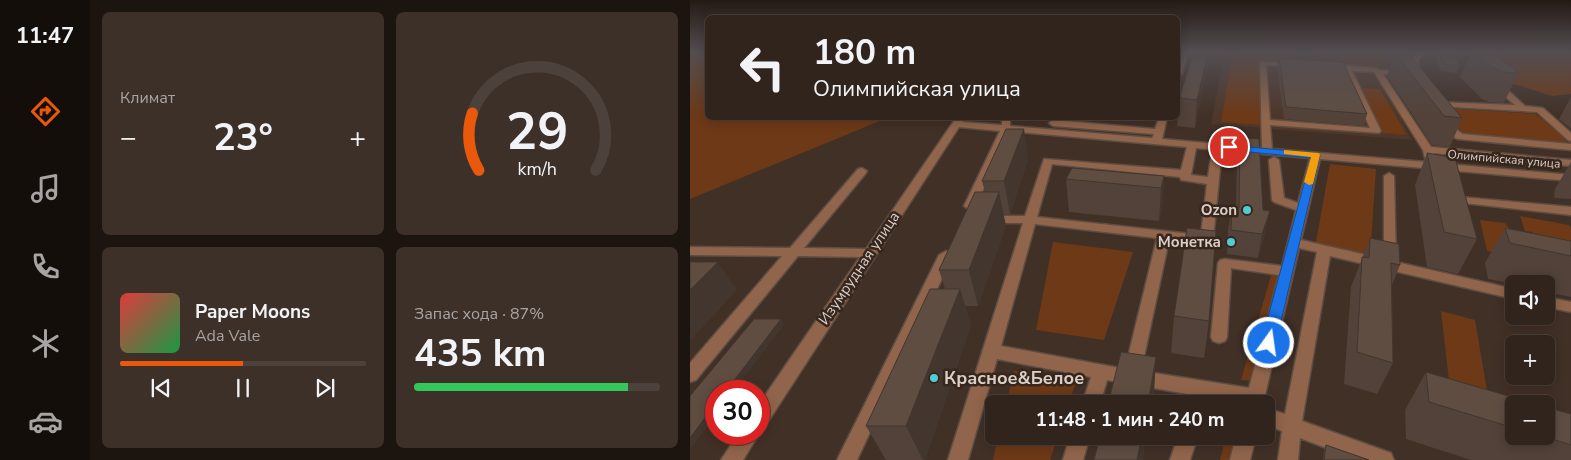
<!DOCTYPE html>
<html lang="ru">
<head>
<meta charset="utf-8">
<style>
  :root { --surface:#31241c; --page:#3d3029; --text:#f1f3f6; --muted:#a8a4a3; --line:#4c413b; --accent:#ea580c }
  body { margin:0; font-family:"Nunito Sans",sans-serif; background:var(--page); color:var(--text); height:100vh; display:flex; flex-direction:column; font-size:19px; white-space:nowrap }
  * { box-sizing:border-box; margin:0 }
  p { font-size:16px; color:var(--muted) }
  .icon { flex:none; width:28px; height:28px; fill:none; stroke:currentColor; stroke-width:2; stroke-linecap:round; stroke-linejoin:round }
  .map { position:relative; flex:1; overflow:hidden }
  .details { display:flex; flex-direction:column; gap:12px; padding:12px; background:#1b140f; width:600px }
  .details>* { flex:none }
  .top-card { position:absolute; left:15px; top:15px; width:475px; height:105px; border-radius:8px; box-shadow:0 2px 12px #0003,0 0 0 1px var(--line); background:#31241c; color:var(--text); overflow:hidden }
  .buttons { position:absolute; left:815px; top:275px; display:grid; gap:10px }
  .buttons a { display:grid; place-items:center; width:50px; height:50px; border-radius:8px; background:var(--surface); box-shadow:0 2px 12px #0003,0 0 0 1px var(--line); font-size:25px }
  .speed { position:absolute; left:15px; top:380px; display:flex; gap:10px; font-size:25px; font-weight:700; text-align:center }
  .speed>* { display:grid; place-content:center; width:65px; height:65px; border-radius:50%; background:var(--surface); box-shadow:0 2px 12px #0003,0 0 0 1px var(--line); line-height:1 }
  .speed .limit { border:8px solid #d22; background:#fff; color:#111 }
  .pin { position:absolute; display:grid; place-items:center; width:42px; height:42px; color:#fff; margin:-21px; border:2px solid #fff; border-radius:50%; box-shadow:0 1px 5px #0007 }
  .me { position:absolute; width:55px; margin:-28px; rotate:14deg; stroke-linejoin:round; filter:drop-shadow(0 0 4px #0008) }
  .turn { display:flex; align-items:center; gap:18px; height:105px; padding:0 25px; font-size:22px }
  .turn .icon { width:65px; height:65px; stroke-width:2.5 }
  .turn b { display:block; font-size:35px; line-height:42px }
  .big { font-size:38px; font-weight:700; line-height:1.1 }
  .details .card { flex:1; display:flex; flex-direction:column; justify-content:center; gap:8px; min-width:0; padding:0 18px; border-radius:8px; background:var(--page) }
  .details .dial { align-items:center; gap:0 }
  .dial svg { height:130px; overflow:visible; fill:none; stroke:var(--line); stroke-width:7; stroke-linecap:round; text-anchor:middle }
  .dial text { fill:var(--text); stroke:none }
  .song { display:flex; align-items:center; gap:15px }
  .cover { width:60px; height:60px; border-radius:8px; background:linear-gradient(135deg,hsl(0 70% 55%),hsl(140 70% 35%)) }
  .played { height:5px; border-radius:2px; background:linear-gradient(90deg,var(--accent) 50%,var(--line) 50%) }
  .keys { display:flex; justify-content:space-around; direction:ltr }
  .heat { display:flex; justify-content:space-between; align-items:center; font-size:28px; direction:ltr }
  .charge { height:8px; border-radius:4px; background:linear-gradient(90deg,#34c759 87%,var(--line) 0) }
  .details .tiles { flex:1; display:grid; gap:12px; grid-template-columns:repeat(2,1fr) }
  .trip { position:absolute; left:295px; top:395px; width:290px; height:50px; border-radius:8px; background:var(--surface); box-shadow:0 2px 12px #0003,0 0 0 1px var(--line); font-weight:700; line-height:50px; text-align:center }
  main { display:flex; flex:1; min-height:0 }
  .menu { display:flex; flex-direction:column; width:90px; justify-content:space-around; align-items:center; background:#140e0b; color:var(--muted) }
  .menu .icon { width:35px; height:35px }
  .menu .on { color:var(--accent) }
  .menu b { font-size:22px; color:var(--text) }
  .map>svg:first-child { display:block }
  .built { fill:#4e3729 }
  .green { fill:#6d3917 }
  .lines { fill:none; stroke-linecap:round; stroke-linejoin:round }
  .minor-casing { stroke:#5d4d43; stroke-width:3 }
  .minor { fill:#91654b; fill-rule:evenodd }
  .wall { fill:#524239 }
  .shaded-wall { fill:#42362e }
  .building { fill:#5f4d42; stroke:#42362e }
  .route { fill:#1a73e8; stroke:#114b97 }
  .slow { fill:#f59e0b }
  .poi-dot { fill:#51ccd4; stroke:#36261c; stroke-width:2 }
  .labels { text-anchor:middle; dominant-baseline:central; stroke-width:5; stroke-linejoin:round; paint-order:stroke }
  .far-street-label { font-size:12px; fill:#dacfc9; stroke:#36261c }
  .poi-label { font-size:15px; font-weight:bold; fill:#dacfc9; stroke:#36261c; text-anchor:end }
  .street-label { font-size:15px; fill:#dacfc9; stroke:#36261c }
  .near-poi-label { font-size:18px; font-weight:bold; fill:#dacfc9; stroke:#36261c; text-anchor:start }
</style>
</head>
<body>
<main>
<nav class="menu">
<b>11:47</b>
<svg class="icon on" aria-label="directions" viewBox="0 0 24 24"><path d="M12 3l9 9-9 9-9-9zM9 14v-3h6M13 9l2 2-2 2"/></svg>
<svg class="icon" aria-label="music" viewBox="0 0 24 24"><path d="M9 18V5l10-2v13"/><circle cx="6" cy="18" r="3"/><circle cx="16" cy="16" r="3"/></svg>
<svg class="icon" aria-label="phone" viewBox="0 0 24 24"><path d="M5 4h4l2 5-3 2q2 4 5 5l2-3 5 2v4C11 20 4 13 5 4z"/></svg>
<svg class="icon" aria-label="climate" viewBox="0 0 24 24"><path d="M12 3v18M4 7l16 10M4 17L20 7"/></svg>
<svg class="icon" aria-label="car" viewBox="0 0 24 24"><path d="M5 17H2v-5l4-1 3-4h7l3 4 3 1v5h-3M9 17h6M6 11h13"/><circle cx="7" cy="17" r="2"/><circle cx="17" cy="17" r="2"/></svg>
</nav>
<section class="details">
<div class="tiles">
<div class="card"><p>Климат</p>
<div class="heat"><a>−</a><b class="big">23°</b><a>+</a></div>
</div>
<div class="card dial"><svg viewBox="0 0 100 80">
<path d="M14 69A42 42 0 1 1 86 69"/>
<path d="M14 69A42 42 0 0 1 10 34" stroke="#ea580c"/>
<text x="50" y="56" font-size="32" font-weight="700">29</text>
<text x="50" y="72" font-size="11">km/h</text>
</svg></div>
<div class="card">
<div class="song"><i class="cover"></i><div><b>Paper Moons</b><p>Ada Vale</p></div></div>
<div class="played"></div>
<div class="keys"><svg class="icon" aria-label="previous" viewBox="0 0 24 24"><path d="M18 5L8 12l10 7zM5 5v14"/></svg><svg class="icon" aria-label="pause" viewBox="0 0 24 24"><path d="M8 5v14M16 5v14"/></svg><svg class="icon" aria-label="next" viewBox="0 0 24 24"><path d="M6 5l10 7-10 7zM19 5v14"/></svg></div>
</div>
<div class="card"><p>Запас хода · 87%</p><b class="big">435 km</b><div class="charge"></div></div>
</div>
</section>
<div class="map">
<svg width="881" height="460" viewBox="0 0 881 460">
  <rect width="100%" height="100%" fill="#413026"/>
  <!-- built -->
  <path class="built" d="M545 52H726L722 57V70L685 68 722 140 521 124 534 57Z"/>
  <!-- green -->
  <path class="green" d="M553 52H606L608 62 569 60 571 125 531 122 542 58Z
    M624 52H709L683 69 619 54Z
    M835 52H881V94L862 96 799 76 800 55Z
    M17 54 18 118H197L0 199V59Z
    M672 88 690 89 717 135 693 133Z
    M752 108 846 114 878 141 871 143 774 135Z
    M640 164 686 169 680 258 625 247Z
    M830 216 879 225 881 229V269L797 251 790 220 815 223 824 235 844 239 842 232 835 231Z
    M363 242 443 252 414 340 346 330Z
    M581 275 591 278 564 381 551 380Z
    M751 311 785 320 800 408 761 398Z
    M324 371 387 378 379 404H316Z
    M308 436H368L360 460H303Z
    M536 436H548L542 460H530Z"/>
  <g class="lines">
    <defs>
      <path id="minor" d="M492 52H498L492 74 488 76V65Z
        M499 52H538L535 54H502Z
        M728 52H734L728 61 730 73 720 75 693 74 741 147 881 160V166L744 153 746 163 881 175V181L630 159 611 240 694 259V176L699 173 704 176 706 262 824 289V299L640 256 612 421 701 453 704 460H668L610 438 608 460H588L592 431 576 425V408L595 414 627 252 609 248 573 404H555L520 397 518 404H500L503 395 417 380 410 404H392L401 377 307 359 278 460H258L333 223H298L292 219 294 216H335L354 159 491 170 497 147 319 131 286 206 280 210 274 206 310 131 269 127 76 425 69 427V404L170 257 108 256 6 380 0 382V363L92 256 0 255V247L100 248 168 169 172 168 177 171 176 173 114 248 176 249 266 118H274L272 122 312 125V118H320V126L462 138 464 134 363 126 359 123 363 120 465 129 469 118H477L472 139 572 148 570 62H604L607 64 604 66 576 65 580 120 680 128 654 71 636 66 639 64 686 68 689 70 720 71 723 70 722 61ZM662 71 684 72 733 150 736 162 582 149 580 125 689 133 691 131ZM506 148 620 158 608 203 594 198 589 160 584 157 579 160 582 200 584 202 606 210 592 266 535 259 530 260 528 263 521 337 523 341 529 343 535 341 537 337 541 268 589 275 559 388 451 371 479 240 517 244 523 240 531 158 526 155 521 158 518 177 501 175ZM362 164 490 177 491 180 517 184 511 235 347 217ZM345 224 467 238 435 369 311 346Z
        M803 82H809L835 106 853 108 881 133V141L878 140 847 112 746 106 742 104 746 102 825 105 803 86Z
        M756 118C764 121 765 131 773 134L881 144V150L768 139 763 137 752 121Z
        M760 196 881 207V215L756 201 754 199 756 197Z
        M256 251 263 255 167 460H147L249 255Z
        M856 297 881 302V312L856 307Z
        M48 434H69L53 460H31Z
        M380 436H400L393 460H373Z
        M488 436H508L500 460H480Z
        M546 436H566L560 460H540Z"/>
    </defs>
    <!-- minor casing -->
    <use href="#minor" class="minor-casing"/>
    <!-- minor -->
    <use href="#minor" class="minor"/>
  </g>
  <!-- wall -->
  <path class="wall" d="M704 52 772 118 760 147 742 145 697 76Z
    M748 52H771L764 56 769 66 767 73 751 71 746 59Z
    M781 52H801L827 70 826 72 828 73 814 103 799 102 792 99 770 77Z
    M589 58 677 114 674 126 594 119 587 68Z
    M518 63 505 128 487 126 489 98Z
    M881 97V129L869 119Z
    M550 138 573 210 575 234 568 258 537 254 538 230 542 207H546L547 158Z
    M737 153 787 239 768 274 737 267 725 185Z
    M338 159 320 214H313L316 226 288 306H275L281 325 235 460H196L176 426 255 289 249 270 295 192 292 181Z
    M881 162V199L864 198 865 189Z
    M474 176 472 209 469 221 379 212 376 179Z
    M815 228 881 241V297L856 292V284H824L798 279 795 263Z
    M680 238 710 265 702 285 703 363 687 394 654 384 661 287Z
    M484 316 519 321 514 358 481 353Z
    M736 372 824 404V436H856L881 414V460H781L716 439 715 410Z
    M636 445 679 460H633L634 450Z"/>
  <!-- shaded-wall -->
  <path class="shaded-wall" d="M518 52H519L518 63 505 128 507 100Z
    M764 52H771L760 59 763 53Z
    M334 129 338 159 320 214 314 181Z
    M474 176 472 209 469 221 471 188Z
    M309 192 316 226 288 306 279 270Z
    M580 211 575 234 568 258 572 234Z
    M28 262 47 290 0 341V290Z
    M270 289 281 325 235 460H233L216 426Z
    M91 319 94 325 44 391H36Z
    M466 357 464 394 463 404H458Z
    M26 403V415L0 450V438Z
    M452 436H457L453 460H447Z"/>
  <!-- building -->
  <path class="building" d="M504 52H518L507 100 489 98Z
    M704 52 718 53 772 118 754 116Z
    M749 52H764L763 53 769 66 754 64Z
    M784 52H801L827 70H824L828 73 812 72 806 69Z
    M589 58 653 62 677 114 596 107Z
    M316 129H334L314 181H292Z
    M550 138 569 139 573 210 580 211 572 234 541 230 542 207 549 208Z
    M737 153 765 158 787 239 754 232Z
    M382 168 474 176 471 188 376 179Z
    M285 192H309L279 270H249Z
    M497 228 526 231 519 321 484 316Z
    M815 228 881 241V256L820 243Z
    M680 238 709 244 710 265 701 263 703 363 667 352 672 257 679 258Z
    M0 262H28L0 290Z
    M240 289H270L216 426H176Z
    M64 319H91L36 391H26V403L0 438V396Z
    M431 352 466 357 458 404H418Z
    M736 372 846 404H824V428L739 402Z
    M856 407 881 414V445L853 436H856Z
    M410 436H452L447 460H404Z
    M636 445 679 460H634Z"/>
  <!-- sky -->
  <linearGradient id="sky" x2="0" y2="1"><stop stop-color="#241a15"/><stop offset="0.45" stop-color="#544e52"/><stop offset="1" stop-color="#544e52" stop-opacity="0"/></linearGradient>
  <rect width="881" height="116" fill="url(#sky)"/>
  <!-- route -->
  <path class="route" d="M536 145 626 153 630 155 586 343 584 347 579 349 574 347 571 343 621 158 539 150 535 147Z"/>
  <!-- slow -->
  <path class="slow" d="M594 150 629 153 630 155 623 184 619 185 614 182 621 157 594 154Z"/>
  <!-- markers -->
  <g class="poi-dot">
    <circle cx="557" cy="210" r="5"/>
    <circle cx="541" cy="242" r="5"/>
    <circle cx="244" cy="378" r="5"/>
  </g>
  <g class="labels">
    <!-- far-street labels -->
    <g class="far-street-label">
      <text transform="translate(814 159) rotate(5)">Олимпийская улица</text>
    </g>
    <!-- poi labels -->
    <g class="poi-label">
      <text x="547" y="210">Ozon</text>
      <text x="531" y="242">Монетка</text>
    </g>
    <!-- street labels -->
    <g class="street-label">
      <text transform="translate(169 268) rotate(-56)">Изумрудная улица</text>
    </g>
    <!-- near-poi labels -->
    <g class="near-poi-label">
      <text x="254" y="378">Красное&amp;Белое</text>
    </g>
  </g>
</svg>
<div class="buttons">
<a><svg class="icon" aria-label="sound" viewBox="0 0 24 24"><path d="M4 9h4l5-4v14l-5-4H4zM17 9q2 3 0 6"/></svg></a>
<a>+</a>
<a>−</a>
</div>
<div class="speed"><div class="limit">30</div></div>
<div class="pin" style="left:539px;top:147px;background:#d93025"><svg class="icon" aria-label="arrive" viewBox="0 0 24 24"><path d="M6 21V4h12l-3 4 3 4H6"/></svg></div>
<svg class="me" style="left:579px;top:343px" viewBox="-20 -20 40 40"><circle r="17" fill="#1a73e8" stroke="#fff" stroke-width="3"/><path d="M0-11L8 9 0 5-8 9z" fill="#fff"/></svg>
<div class="trip">11:48 · 1 мин · 240 m</div>
<div class="top-card">
<div class="turn"><svg class="icon" aria-label="left" viewBox="0 0 24 24"><path d="M17 20v-9H6M10 6l-5 5 5 5"/></svg><div><b>180 m</b>Олимпийская улица</div></div>
</div>
</div>
</main>
</body>
</html>
